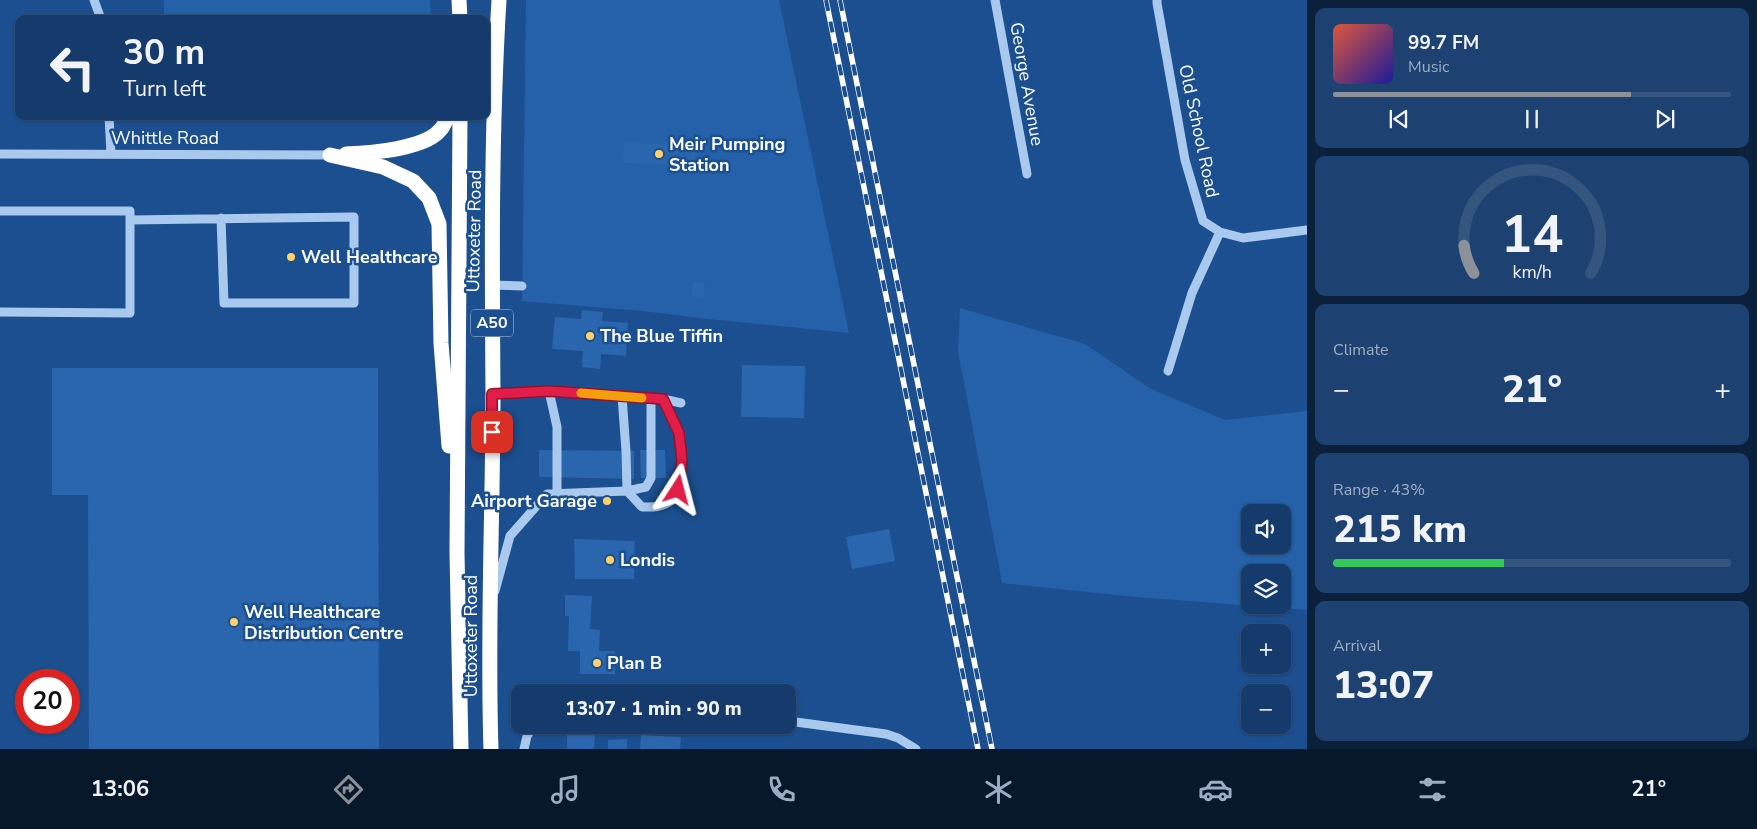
<!DOCTYPE html>
<html lang="en">
<head>
<meta charset="utf-8">
<style>
  :root { --surface:#143b6b; --page:#1d4271; --text:#f1f3f6; --muted:#9dadc1; --line:#33557e; --accent:#8c9099 }
  body { margin:0; font-family:"Nunito Sans",sans-serif; background:var(--page); color:var(--text); height:100vh; display:flex; flex-direction:column; font-size:19px; white-space:nowrap }
  * { box-sizing:border-box; margin:0 }
  p { font-size:16px; color:var(--muted) }
  .icon { flex:none; width:28px; height:28px; fill:none; stroke:currentColor; stroke-width:2; stroke-linecap:round; stroke-linejoin:round }
  .map { position:relative; flex:1; overflow:hidden }
  .drawer { display:flex; flex-direction:column; gap:8px; padding:8px; background:#0b203b; width:450px }
  .drawer>* { flex:none }
  .banner { position:absolute; left:15px; top:15px; width:475px; height:105px; border-radius:10px; box-shadow:0 1px 4px #0004,0 0 0 1px var(--line); background:#143b6b; color:var(--text); overflow:hidden }
  .tools { position:absolute; left:1241px; top:504px; display:grid; gap:10px }
  .tools a { display:grid; place-items:center; width:50px; height:50px; border-radius:10px; background:var(--surface); box-shadow:0 1px 4px #0004,0 0 0 1px var(--line); font-size:25px }
  .speed { position:absolute; left:15px; top:669px; display:flex; gap:10px; font-size:25px; font-weight:700; text-align:center }
  .speed>* { display:grid; place-content:center; width:65px; height:65px; border-radius:50%; background:var(--surface); box-shadow:0 1px 4px #0004,0 0 0 1px var(--line); line-height:1 }
  .speed .limit { border:8px solid #d22; background:#fff; color:#111 }
  .pin { position:absolute; display:grid; place-items:center; width:42px; height:42px; color:#fff; margin:-21px; border-radius:10px; box-shadow:0 2px 8px #0006 }
  .me { position:absolute; width:55px; margin:-28px; rotate:9deg; stroke-linejoin:round; filter:drop-shadow(0 0 4px #0008) }
  .turn { display:flex; align-items:center; gap:18px; height:105px; padding:0 25px; font-size:22px }
  .turn .icon { width:65px; height:65px; stroke-width:2.5 }
  .turn b { display:block; font-size:35px; line-height:42px }
  .big { font-size:38px; font-weight:800; line-height:1.1 }
  .drawer .card { flex:1; display:flex; flex-direction:column; justify-content:center; gap:8px; min-width:0; padding:0 18px; border-radius:10px; background:var(--page) }
  .drawer .dial { align-items:center; gap:0 }
  .dial svg { height:130px; overflow:visible; fill:none; stroke:var(--line); stroke-width:7; stroke-linecap:round; text-anchor:middle }
  .dial text { fill:var(--text); stroke:none }
  .song { display:flex; align-items:center; gap:15px }
  .cover { width:60px; height:60px; border-radius:8px; background:linear-gradient(135deg,hsl(10 70% 55%),hsl(240 70% 35%)) }
  .played { height:5px; border-radius:2px; background:linear-gradient(90deg,var(--accent) 75%,var(--line) 75%) }
  .keys { display:flex; justify-content:space-around; direction:ltr }
  .heat { display:flex; justify-content:space-between; align-items:center; font-size:28px; direction:ltr }
  .charge { height:8px; border-radius:4px; background:linear-gradient(90deg,#34c759 43%,var(--line) 0) }
  .trip { position:absolute; left:511px; top:684px; width:285px; height:50px; border-radius:10px; background:var(--surface); box-shadow:0 1px 4px #0004,0 0 0 1px var(--line); font-weight:800; line-height:50px; text-align:center }
  .tabs { display:flex; height:80px; justify-content:space-around; align-items:center; background:#08182b; color:var(--muted) }
  .tabs .icon { width:35px; height:35px }
  .tabs .current { color:var(--accent) }
  .tabs b { font-size:22px; color:var(--text) }
  main { display:flex; flex:1; min-height:0 }
  .map>svg:first-child { display:block }
  .green { fill:#2461a8; fill-rule:evenodd }
  .building { fill:#2a66ad }
  .lines { fill:none; stroke-linecap:round; stroke-linejoin:round }
  .minor { stroke:#a9c9ee; stroke-width:9 }
  .highway { stroke:#fff; stroke-width:15 }
  .rail-casing { stroke:#fff; stroke-width:5.5 }
  .rail { stroke:#1b4f8f; stroke-width:4; stroke-dasharray:11; stroke-linecap:butt }
  .route-casing { stroke:#92132f; stroke-width:12 }
  .route { stroke:#e11d48; stroke-width:9 }
  .slow { stroke:#f59e0b; stroke-width:9 }
  .poi-dot { fill:#ffd166; stroke:#1b4f8f; stroke-width:2 }
  .labels { text-anchor:middle; dominant-baseline:central; stroke-width:5; stroke-linejoin:round; paint-order:stroke }
  .shield { fill:#1b4f8f; stroke:#bbcadd; stroke-width:1 }
  .shield-label { font-size:16px; font-weight:bold; fill:#fff }
  .street-label { font-size:18px; fill:#fff; stroke:#1b4f8f }
  .poi-label { font-size:18px; font-weight:bold; fill:#fff; stroke:#1b4f8f; text-anchor:start }
</style>
</head>
<body>
<main>
<div class="map">
<svg width="1307" height="749" viewBox="0 0 1307 749">
  <rect width="100%" height="100%" fill="#1b4f8f"/>
  <!-- green -->
  <path class="green" d="M164 0H430L431 19H164Z
    M526 0H779L849 333 708 319 643 311 522 301Z
    M960 308 1085 344 1151 389 1225 420 1307 411V610L1135 597 1002 583 958 351ZM1282 512V545H1250V512ZM1282 572V605H1250V572Z"/>
  <!-- building -->
  <path class="building" d="M624 143 696 145 695 166 623 163Z
    M693 282 705 283 704 297 692 296Z
    M582 310 603 312 602 321 628 323 626 356 601 354 600 369 582 367 583 351 552 349 555 317 581 319Z
    M742 365 805 366 804 418 741 417Z
    M52 368H378L379 749H89L88 495H52Z
    M539 450 634 451V479L539 477Z
    M640 450H665L666 478H641Z
    M889 529 895 561 852 569 846 537Z
    M574 539 635 541 634 579H575Z
    M565 595 592 596 590 629 600 630 599 651H615V674H580V651H568L569 616H565Z
    M567 734 595 735 594 749H567Z
    M641 735 681 737 680 749H640Z
    M627 739V749H608V740Z"/>
  <g class="lines">
    <!-- minor -->
    <path class="minor" d="M94 0 101 19
      M995 0 1027 174
      M1157 0V3L1185 160 1203 221 1220 232 1243 238 1307 230
      M109 116 111 154
      M0 154 330 155
      M0 211H130V313L0 312
      M130 220 354 217V303H224L221 218
      M491 285 522 286
      M1168 371 1192 293 1220 232
      M549 391 557 427V493
      M493 394 549 391 663 399 681 403
      M627 491 642 507C652 507 660 508 669 502 685 493 684 447 678 431 674 420 668 409 663 399
      M627 491 646 487 651 478V398
      M495 591 510 536 547 494 627 491 626 451 622 396
      M788 721 886 734 898 738 916 749
      M524 749 527 736 534 725"/>
    <!-- highway -->
    <path class="highway" d="M459 0 460 19
      M460 116 457 553 461 749
      M346 154C369 153 425 149 440 130 444 127 445 121 448 116
      M330 155 383 167 413 181 429 198 439 224 441 343 449 446
      M491 749C487 630 493 512 493 393 492 262 491 131 499 0"/>
    <defs>
      <path id="rail" d="M826 0 978 749
        M840 0 992 749"/>
    </defs>
    <!-- rail casing -->
    <use href="#rail" class="rail-casing"/>
    <!-- rail -->
    <use href="#rail" class="rail"/>
  </g>
  <g class="lines">
    <defs>
      <path id="route" d="M492 432V394L549 391 663 399 679 433 682 460 678 490"/>
    </defs>
    <!-- route casing -->
    <use href="#route" class="route-casing"/>
    <!-- route -->
    <use href="#route" class="route"/>
    <!-- slow -->
    <path class="slow" d="M581 393 642 398"/>
  </g>
  <!-- markers -->
  <g class="poi-dot">
    <circle cx="659" cy="154" r="5"/>
    <circle cx="291" cy="257" r="5"/>
    <circle cx="590" cy="336" r="5"/>
    <circle cx="607" cy="501" r="5"/>
    <circle cx="610" cy="560" r="5"/>
    <circle cx="234" cy="622" r="5"/>
    <circle cx="597" cy="663" r="5"/>
  </g>
  <g class="labels">
    <!-- shield labels -->
    <rect class="shield" x="471" y="309.5" width="42" height="27" rx="4"/>
    <g class="shield-label">
      <text x="492" y="323">A50</text>
    </g>
    <!-- street labels -->
    <g class="street-label">
      <text transform="translate(1027 84) rotate(80)">George Avenue</text>
      <text transform="translate(1199 131) rotate(78)">Old School Road</text>
      <text x="165" y="138">Whittle Road</text>
      <text transform="translate(474 231) rotate(-89)">Uttoxeter Road</text>
      <text transform="translate(471 636) rotate(-90)">Uttoxeter Road</text>
    </g>
    <!-- poi labels -->
    <g class="poi-label">
      <text x="669" y="144">Meir Pumping<tspan x="669" dy="21">Station</tspan></text>
      <text x="301" y="257">Well Healthcare</text>
      <text x="600" y="336">The Blue Tiffin</text>
      <text x="597" y="501" text-anchor="end">Airport Garage</text>
      <text x="620" y="560">Londis</text>
      <text x="244" y="612">Well Healthcare<tspan x="244" dy="21">Distribution Centre</tspan></text>
      <text x="607" y="663">Plan B</text>
    </g>
  </g>
</svg>
<div class="tools">
<a><svg class="icon" aria-label="sound" viewBox="0 0 24 24"><path d="M4 9h4l5-4v14l-5-4H4zM17 9q2 3 0 6"/></svg></a>
<a><svg class="icon" aria-label="layers" viewBox="0 0 24 24"><path d="M12 4l9 5-9 5-9-5zM3 14l9 5 9-5"/></svg></a>
<a>+</a>
<a>−</a>
</div>
<div class="speed"><div class="limit">20</div></div>
<div class="pin" style="left:492px;top:432px;background:#d93025"><svg class="icon" aria-label="arrive" viewBox="0 0 24 24"><path d="M6 21V4h12l-3 4 3 4H6"/></svg></div>
<svg class="me" style="left:678px;top:490px" viewBox="-20 -20 40 40"><path d="M0-17L14 15 0 8-14 15z" fill="#e11d48" stroke="#fff" stroke-width="4"/></svg>
<div class="trip">13:07 · 1 min · 90 m</div>
<div class="banner">
<div class="turn"><svg class="icon" aria-label="left" viewBox="0 0 24 24"><path d="M17 20v-9H6M10 6l-5 5 5 5"/></svg><div><b>30 m</b>Turn left</div></div>
</div>
</div>
<section class="drawer">
<div class="card">
<div class="song"><i class="cover"></i><div><b>99.7 FM</b><p>Music</p></div></div>
<div class="played"></div>
<div class="keys"><svg class="icon" aria-label="previous" viewBox="0 0 24 24"><path d="M18 5L8 12l10 7zM5 5v14"/></svg><svg class="icon" aria-label="pause" viewBox="0 0 24 24"><path d="M8 5v14M16 5v14"/></svg><svg class="icon" aria-label="next" viewBox="0 0 24 24"><path d="M6 5l10 7-10 7zM19 5v14"/></svg></div>
</div>
<div class="card dial"><svg viewBox="0 0 100 80">
<path d="M14 69A42 42 0 1 1 86 69"/>
<path d="M14 69A42 42 0 0 1 8 52" stroke="#8c9099"/>
<text x="50" y="56" font-size="32" font-weight="700">14</text>
<text x="50" y="72" font-size="11">km/h</text>
</svg></div>
<div class="card"><p>Climate</p>
<div class="heat"><a>−</a><b class="big">21°</b><a>+</a></div>
</div>
<div class="card"><p>Range · 43%</p><b class="big">215 km</b><div class="charge"></div></div>
<div class="card"><p>Arrival</p><b class="big">13:07</b></div>
</section>
</main>
<nav class="tabs">
<b>13:06</b>
<svg class="icon current" aria-label="directions" viewBox="0 0 24 24"><path d="M12 3l9 9-9 9-9-9zM9 14v-3h6M13 9l2 2-2 2"/></svg>
<svg class="icon" aria-label="music" viewBox="0 0 24 24"><path d="M9 18V5l10-2v13"/><circle cx="6" cy="18" r="3"/><circle cx="16" cy="16" r="3"/></svg>
<svg class="icon" aria-label="phone" viewBox="0 0 24 24"><path d="M5 4h4l2 5-3 2q2 4 5 5l2-3 5 2v4C11 20 4 13 5 4z"/></svg>
<svg class="icon" aria-label="climate" viewBox="0 0 24 24"><path d="M12 3v18M4 7l16 10M4 17L20 7"/></svg>
<svg class="icon" aria-label="car" viewBox="0 0 24 24"><path d="M5 17H2v-5l4-1 3-4h7l3 4 3 1v5h-3M9 17h6M6 11h13"/><circle cx="7" cy="17" r="2"/><circle cx="17" cy="17" r="2"/></svg>
<svg class="icon" aria-label="filters" viewBox="0 0 24 24"><path d="M4 7h16M4 17h16"/><circle cx="9" cy="7" r="2"/><circle cx="15" cy="17" r="2"/></svg>
<b>21°</b>
</nav>
</body>
</html>
